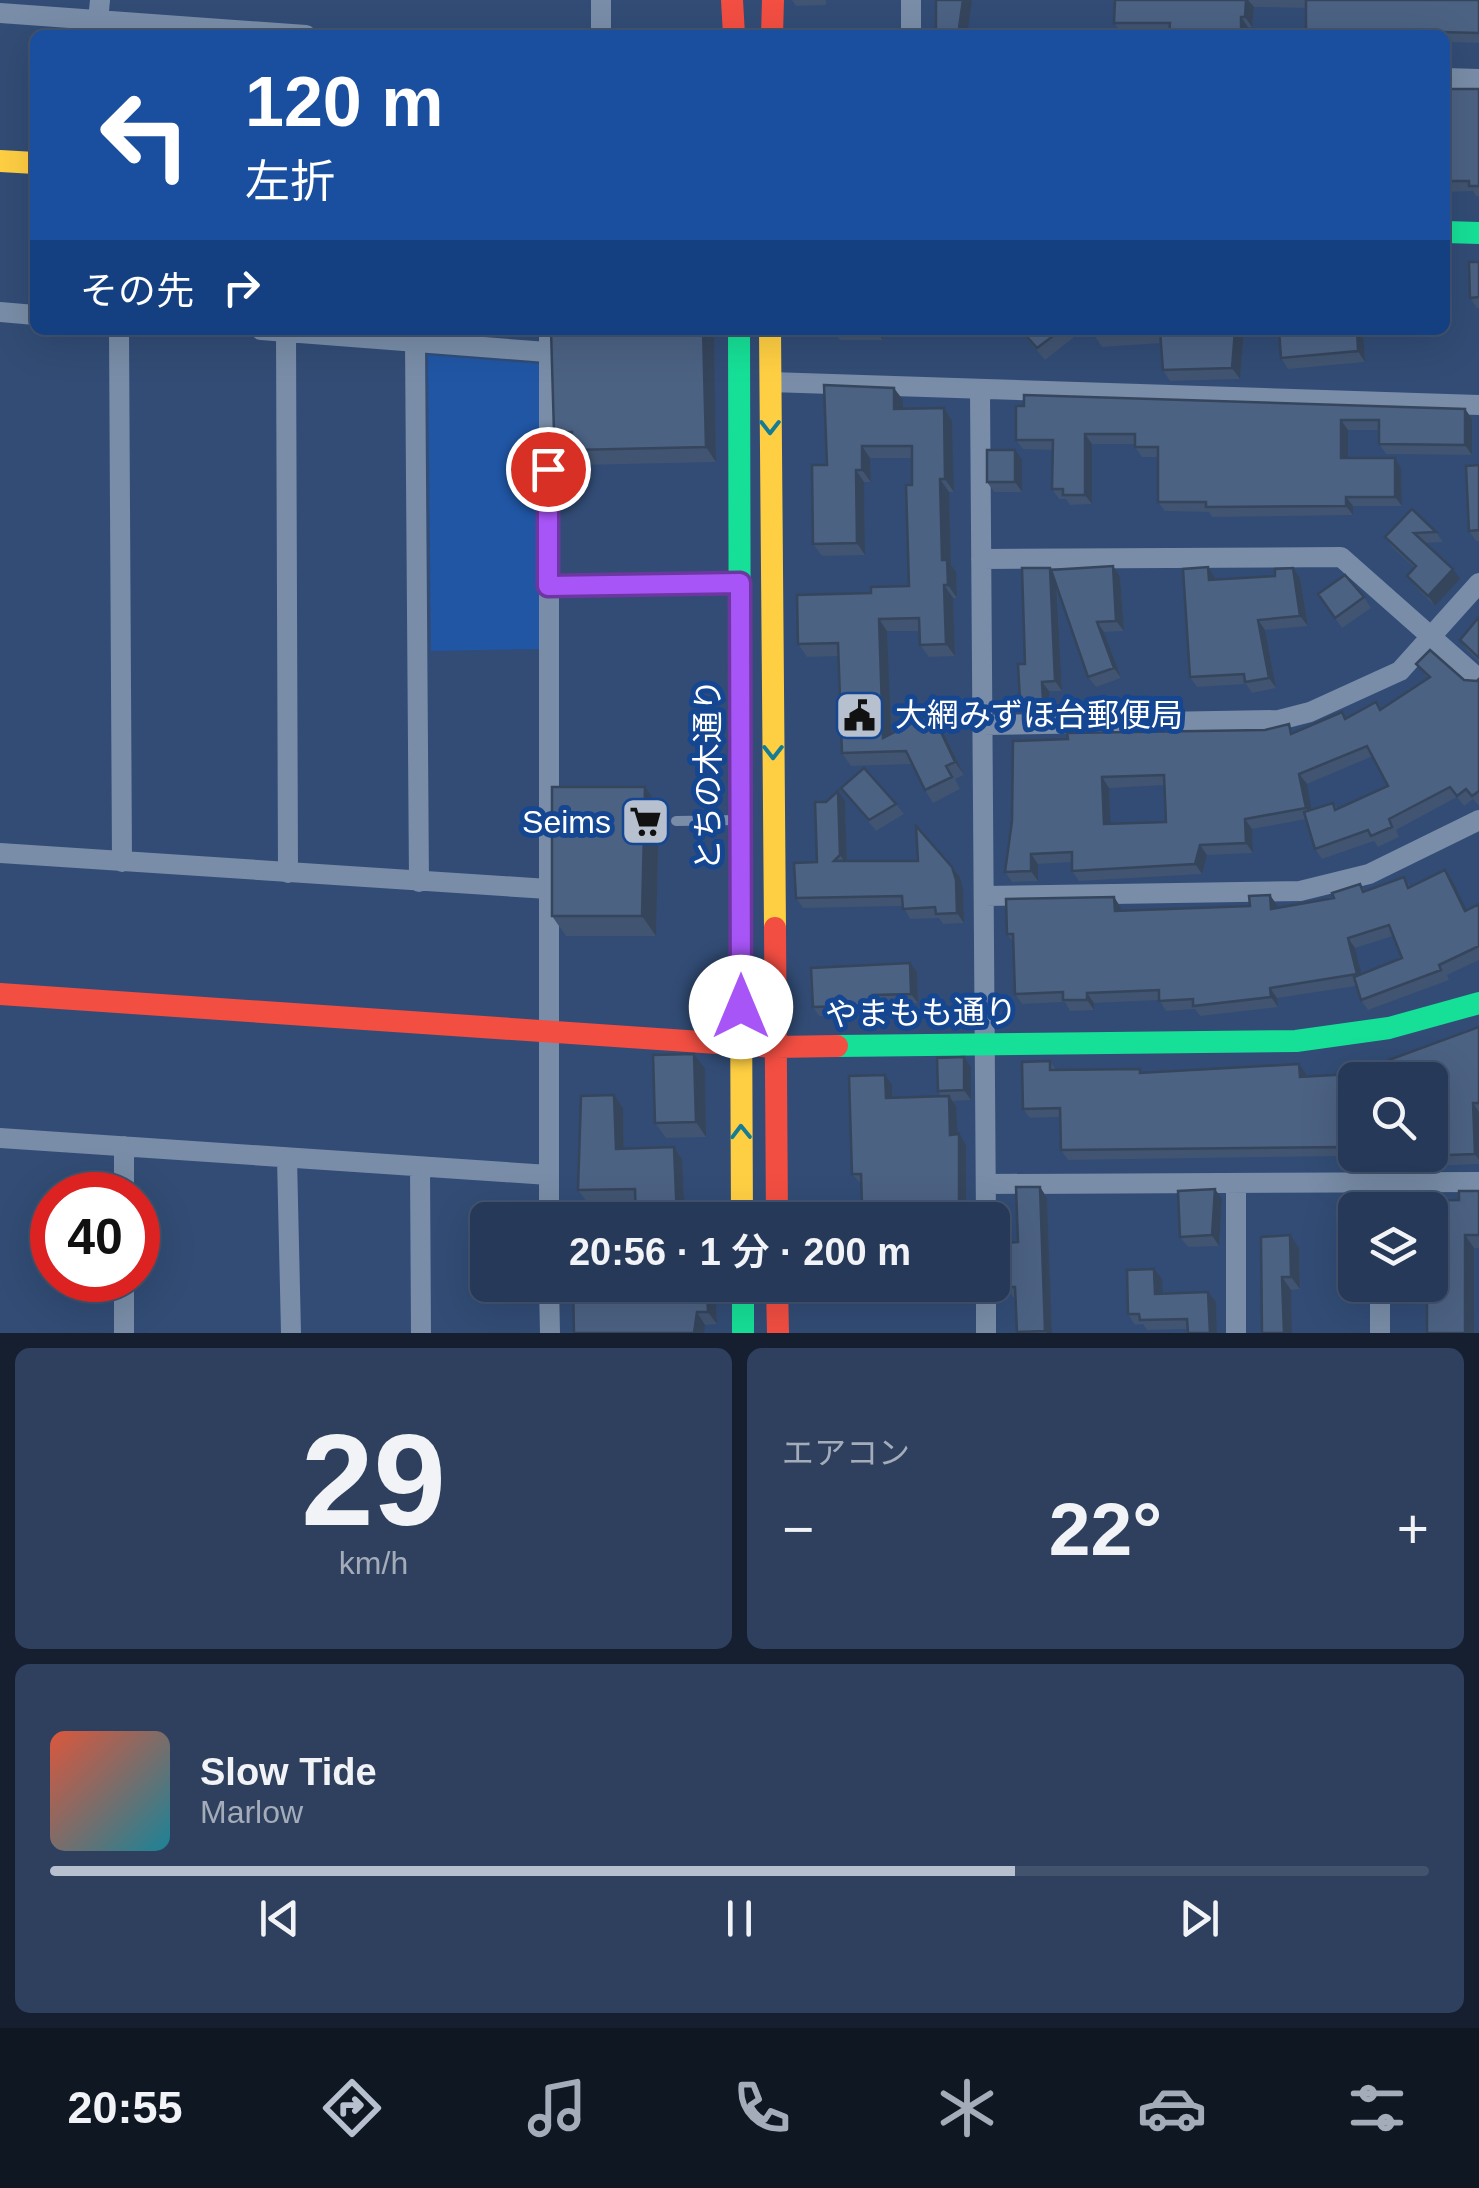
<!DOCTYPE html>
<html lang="ja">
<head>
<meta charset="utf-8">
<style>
  :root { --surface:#263958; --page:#2e405e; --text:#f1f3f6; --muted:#a4acba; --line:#42536e; --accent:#b7c0cf }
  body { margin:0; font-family:Helvetica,"Noto Sans JP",sans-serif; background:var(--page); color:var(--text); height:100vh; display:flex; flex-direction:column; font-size:38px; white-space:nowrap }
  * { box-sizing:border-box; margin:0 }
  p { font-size:32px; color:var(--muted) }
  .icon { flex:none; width:55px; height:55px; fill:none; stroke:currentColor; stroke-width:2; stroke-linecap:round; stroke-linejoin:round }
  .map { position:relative; height:1333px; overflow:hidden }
  .panel { display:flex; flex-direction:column; gap:15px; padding:15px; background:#151f30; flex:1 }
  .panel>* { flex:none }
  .top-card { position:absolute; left:30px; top:30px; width:1420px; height:305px; border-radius:15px; box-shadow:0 10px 40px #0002,0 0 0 2px var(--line); background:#1a4fa0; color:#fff; overflow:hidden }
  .buttons { position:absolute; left:1338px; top:1062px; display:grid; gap:20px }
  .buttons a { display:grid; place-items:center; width:110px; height:110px; border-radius:15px; background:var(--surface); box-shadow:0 10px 40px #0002,0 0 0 2px var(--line); font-size:50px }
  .speed { position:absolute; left:30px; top:1172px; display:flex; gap:20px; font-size:50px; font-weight:700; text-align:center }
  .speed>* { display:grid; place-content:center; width:130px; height:130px; border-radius:50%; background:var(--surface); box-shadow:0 10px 40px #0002,0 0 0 2px var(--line); line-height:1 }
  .speed .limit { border:15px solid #d22; background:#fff; color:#111 }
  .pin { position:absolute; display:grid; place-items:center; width:85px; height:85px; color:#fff; margin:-42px; border:5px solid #fff; border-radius:50%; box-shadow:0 2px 10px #0007 }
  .me { position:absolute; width:110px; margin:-55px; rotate:0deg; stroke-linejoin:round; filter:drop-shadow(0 0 8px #0008) }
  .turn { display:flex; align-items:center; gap:35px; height:210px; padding:0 50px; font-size:45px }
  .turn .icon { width:130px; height:130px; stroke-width:2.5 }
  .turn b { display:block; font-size:70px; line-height:85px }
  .then { display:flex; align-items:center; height:95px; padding:0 50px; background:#0003; gap:20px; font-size:38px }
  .big { font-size:75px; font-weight:600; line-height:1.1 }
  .panel .card { flex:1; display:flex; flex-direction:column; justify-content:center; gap:15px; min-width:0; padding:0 35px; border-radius:15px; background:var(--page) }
  .panel .dial { align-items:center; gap:0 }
  .dial b { font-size:130px; line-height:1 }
  .song { display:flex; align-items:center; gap:30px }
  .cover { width:120px; height:120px; border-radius:15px; background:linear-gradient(135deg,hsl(10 70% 55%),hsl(190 70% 35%)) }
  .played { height:10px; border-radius:5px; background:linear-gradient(90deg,var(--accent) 70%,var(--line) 70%) }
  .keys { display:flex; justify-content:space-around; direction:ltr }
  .heat { display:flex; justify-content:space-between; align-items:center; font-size:55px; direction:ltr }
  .panel .tiles { flex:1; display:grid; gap:15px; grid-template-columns:1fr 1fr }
  .card:last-child { grid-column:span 2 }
  .trip { position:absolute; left:470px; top:1202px; width:540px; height:100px; border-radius:15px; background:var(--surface); box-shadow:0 10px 40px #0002,0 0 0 2px var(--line); font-weight:600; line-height:100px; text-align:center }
  .tab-bar { display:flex; height:160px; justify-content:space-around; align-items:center; background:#0f1723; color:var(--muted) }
  .tab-bar .icon { width:70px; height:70px }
  .tab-bar .on { color:var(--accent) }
  .tab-bar b { font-size:45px; color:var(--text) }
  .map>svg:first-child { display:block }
  .green { fill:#2056a4 }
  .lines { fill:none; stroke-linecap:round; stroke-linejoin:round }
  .lane { stroke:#798da8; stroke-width:10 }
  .street { stroke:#798da8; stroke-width:20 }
  .fast { stroke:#16e098; stroke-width:22 }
  .slow { stroke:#ffcf43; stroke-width:22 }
  .jam { stroke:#f24e42; stroke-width:22 }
  .wall { fill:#415471; fill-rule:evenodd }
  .shaded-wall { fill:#35455c }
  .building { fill:#4c6283; stroke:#35455c; stroke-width:2.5; fill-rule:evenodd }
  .oneway { stroke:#157c94 }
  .route-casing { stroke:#6d37a1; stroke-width:25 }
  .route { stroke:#a855f7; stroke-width:18 }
  .labels { text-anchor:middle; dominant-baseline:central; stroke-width:10; stroke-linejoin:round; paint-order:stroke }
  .poi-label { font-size:32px; fill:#fff; stroke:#154692; text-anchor:start }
  .street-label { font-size:32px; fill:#fff; stroke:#154692 }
</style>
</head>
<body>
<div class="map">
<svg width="1479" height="1333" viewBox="0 0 1479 1333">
  <rect width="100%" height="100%" fill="#324c75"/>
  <!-- green -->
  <path class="green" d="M428 355 540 364 541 649 431 651Z"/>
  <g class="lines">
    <!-- lane -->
    <path class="lane" d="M548 587 739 583
      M676 821 739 820"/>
    <!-- street -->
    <path class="street" d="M0 13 306 35
      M98 21 100 0
      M601 35V0
      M911 35V0
      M1445 78 1479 79
      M0 312 35 315
      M119 330 122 862
      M261 330 547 352
      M286 331 288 873
      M415 342 419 882
      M770 382 1479 405
      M980 391 986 1220
      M981 559 1341 557 1479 679
      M982 725 1279 720 1310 712 1400 671 1479 583
      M0 853 548 889
      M984 896 1300 891 1369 874 1479 820
      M0 1138 549 1175
      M124 1146V1195
      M287 1158 291 1333
      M420 1167 421 1333
      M1236 1183V1333
      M986 1184 1479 1182
      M1380 1210V1182
      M549 1220V330
      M124 1280V1333
      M549 1285 550 1333
      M986 1333V1285
      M1380 1333V1285"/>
    <!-- fast -->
    <path class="fast" d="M1445 232 1479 233
      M739 330 740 768
      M837 1046 1296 1041 1389 1028 1479 1003
      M743 1285V1333"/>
    <!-- slow -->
    <path class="slow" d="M0 161 35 163
      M770 330 775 928
      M740 768 742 1220"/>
    <!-- jam -->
    <path class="jam" d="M732 0 734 35
      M772 35 773 0
      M775 928 777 1220
      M0 994 775 1047 837 1046
      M777 1285 778 1333"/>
  </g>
  <!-- wall -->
  <path class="wall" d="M792 0H826V5L796 6Z
    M1115 0H1479V43L1447 42V56H1445V35H1306V8L1254 7 1252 27H1248V35H1169V33H1122L1114 23Z
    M1445 89H1479V196H1476L1473 191 1445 192Z
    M1479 262V308H1477L1470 298Z
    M551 330H714L716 462 582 465 572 450V447H564L554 432Z
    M833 330H883V340H840Z
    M1019 330H1083L1045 360Z
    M1094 330H1244L1240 379 1170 381 1163 370 1161 343 1102 347 1095 336Z
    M1363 330 1365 362 1288 369 1281 358Z
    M903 400V409L944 408 952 421 954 492H949L951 565 956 572 957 598H953L955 656 929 657 920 645V631H887L891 734 940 726 964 775 955 779 960 789 933 803 925 790 912 764 851 766 842 753 839 656 807 657 798 644 871 593 909 586 912 458H870L871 482H864L865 555 822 556 813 544 827 465Z
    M1465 409 1472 419V455L1386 454 1379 444V430H1348V458H1395L1401 468 1402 506H1353V515L1212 517 1209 512 1165 511 1158 502V457H1142L1135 447V444H1092V504L1070 505 1066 499H1059L1052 489V450L1023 449 1016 440Z
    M1022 460V492H994L987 482Z
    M1479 465V541H1476L1469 531Z
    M1412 509 1436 532 1443 542 1425 543 1460 579 1435 606 1415 586 1407 576 1415 568 1392 547 1385 537Z
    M1208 567 1216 580 1275 576 1293 568 1300 578 1308 626 1265 630 1276 688 1252 693 1246 684 1197 687 1190 677Z
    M1050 568 1051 570 1120 577 1124 631 1104 632 1121 678 1096 687 1088 677 1057 587 1062 691H1049L1050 710H1026L1020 701 1025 664Z
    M1318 594 1364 597 1371 608 1342 628Z
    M1479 617V662L1467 650 1460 640Z
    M1416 664 1464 680 1477 681 1479 679V806L1473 799 1464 806 1457 797 1396 830 1399 837 1378 847 1374 841 1322 859 1315 849 1306 819 1252 829 1253 853 1207 855 1202 874 1079 881 1072 871V862L1038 864V881L1012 882 1005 872 1012 821 1013 741 1295 732 1342 712 1346 718 1376 702 1381 709 1428 678ZM1373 756 1388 786 1338 809 1333 803 1311 810 1307 784ZM1165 785 1166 822 1110 824 1109 788Z
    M841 788 896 804 904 814 876 831Z
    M845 801 847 861 952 867 960 877 963 890 964 923 943 924 939 918 910 919 903 906 803 908 796 898 817 862Z
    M659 807 656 936H566L552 916Z
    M1445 870 1452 880 1466 910 1479 904V960L1447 975 1449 980 1368 1010 1361 1000 1356 986 1277 998 1278 1007 1200 1016 1195 1009 1166 1011 1159 1000 1094 1003V1010L1070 1011 1065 1002 1022 1004 1015 994 1013 942 1007 934 1114 897 1121 908 1122 911 1277 905V908L1334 898 1360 884 1366 891 1404 877 1410 886ZM1393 936 1402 958 1361 974 1355 948Z
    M910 963 917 972 918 1003 879 1004 880 1014 819 1016 813 1007Z
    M1479 1027V1164L1428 1166 1422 1156 1430 1080H1355V1155H1378L1347 1160 1344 1156 1068 1160 1061 1150 1060 1117 1030 1118 1023 1109 1050 1061 1056 1070 1143 1073 1306 1074V1077L1369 1073Z
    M971 1067V1100L953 1101 956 1106 957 1134 966 1145V1220H923L918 1213 869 1214 862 1204 861 1184 852 1174 892 1085 893 1097 941 1096 938 1091Z
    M705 1069 706 1137 666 1138 655 1123Z
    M614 1095 623 1108 624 1148 674 1147 682 1159 685 1220H636L635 1201 587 1202 578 1190Z
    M1040 1187 1047 1198 1052 1333H1017L1015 1297 1014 1298 1006 1287 1018 1242Z
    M1479 1191V1248H1474V1333H1427L1459 1200Z
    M1222 1199 1219 1246 1188 1247 1180 1237Z
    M1261 1237 1299 1248 1300 1289 1291 1290 1292 1333H1262Z
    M1162 1279V1294L1216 1302 1217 1333H1188V1329L1147 1330 1143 1324 1135 1325 1128 1314Z
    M573 1285H688L689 1293 707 1292 716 1304 717 1324 705 1325Z"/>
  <!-- shaded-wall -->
  <path class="shaded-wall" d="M963 0H972L967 35H958Z
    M1246 0H1248L1254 7 1252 27 1245 17Z
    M1241 17 1248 27V35H1241Z
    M703 330H714L716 462 706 447Z
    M876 330H883V340Z
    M1235 330H1244L1240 379 1232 368Z
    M1357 330H1363L1365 362 1358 351Z
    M894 388 903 400V421L894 409Z
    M944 408 952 421 954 492 945 479Z
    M1465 409 1472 419V455L1465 445Z
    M1341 420 1348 430V468L1341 458Z
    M1085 434 1092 444V504L1085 495Z
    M862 446 870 458 871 482 862 470Z
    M1015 450 1022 460V492L1015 482Z
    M1395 458 1401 468 1402 506 1395 497Z
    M856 470 864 482 865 555 857 543Z
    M940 479 949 492 951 565 956 572 957 598 948 585 942 560Z
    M1346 497 1353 506V515L1346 506Z
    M1113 566 1120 577 1124 631 1116 621Z
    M1208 567 1215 578 1216 591 1209 580Z
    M1050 568 1056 577 1062 691 1055 681Z
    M1293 568 1300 578 1308 626 1300 616Z
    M1453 569 1460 579 1435 606 1428 596Z
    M944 585 953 598 955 656 946 644Z
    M879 619 887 631 892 750 883 738Z
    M1258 620 1265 630 1276 688 1269 678Z
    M1097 622 1104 632 1121 678 1114 668Z
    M1042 682 1049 691 1050 710 1043 701Z
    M932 713 940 726 964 775 955 762Z
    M1299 774 1307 784 1313 818 1306 808Z
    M1102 777 1109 788 1111 834 1104 824Z
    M645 787 659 807 656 936 642 916Z
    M838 791 845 801 847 865 840 855Z
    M1245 819 1252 829 1253 853 1246 843Z
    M1200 845 1207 855 1202 874 1195 864Z
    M1031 854 1038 864V881L1031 871Z
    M952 867 960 877 963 890 964 923 957 913Z
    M1445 870 1452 880 1472 921 1465 911Z
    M1270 895 1277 905 1278 919 1271 909Z
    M1114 897 1121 908 1122 921 1115 911Z
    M1348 938 1355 948 1364 984 1357 974Z
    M910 963 917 972 918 1003 911 994Z
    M1270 988 1277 998 1278 1007 1271 997Z
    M1087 993 1094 1003V1010L1087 1000Z
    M873 995 879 1004 880 1014 873 1005Z
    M694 1054 705 1069 706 1137 696 1122Z
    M964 1057 971 1067V1100L964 1090Z
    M1299 1064 1306 1074 1307 1087 1300 1077Z
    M885 1075 892 1085 893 1108 886 1098Z
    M614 1095 623 1108 624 1161 616 1149Z
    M949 1096 956 1106 958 1145 950 1135Z
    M1473 1103 1479 1112V1160L1475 1154Z
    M959 1134 966 1145V1220L959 1211Z
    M674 1147 682 1159 685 1220H677Z
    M1040 1187 1047 1198 1052 1333H1047L1045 1331Z
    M1215 1189 1222 1199 1219 1246 1212 1235Z
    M592 1202 601 1215V1220H593Z
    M1290 1235 1299 1248 1300 1289 1291 1277Z
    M1465 1235 1474 1248V1333H1465Z
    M1154 1269 1162 1279 1163 1304 1155 1294Z
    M1282 1277 1291 1290 1292 1333H1284Z
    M680 1285H688L689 1306 681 1293Z
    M707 1292 716 1304 717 1324 708 1312Z
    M1208 1292 1216 1302 1217 1333H1210Z
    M697 1312 705 1325 704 1333H694Z"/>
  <!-- building -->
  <path class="building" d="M936 0H963L958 35H936Z
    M1115 0H1246L1245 17H1241V35H1169L1170 23H1114Z
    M1306 0H1479V33L1440 32V35H1306Z
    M1445 89H1479V186H1469V181H1445Z
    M1469 262H1479V297L1470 298Z
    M551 330H703L706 447 572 450V432H554Z
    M1021 330H1061L1037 348Z
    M1094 330H1235L1232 368 1163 370 1160 331 1095 336Z
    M1279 330H1357L1358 351 1281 358Z
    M824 385 894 388V409L944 408 945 479H940L942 560H947L948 585H944L946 644 920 645 919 618 879 619 883 738 932 713 955 762 946 766 952 777 925 790 906 751 842 753 838 643 798 644 797 595 871 593V587L909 586 906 485H912V446H862V470H856L857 543 813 544 812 465H827Z
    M1024 395 1465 409V445L1379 444V420H1341V458H1395V497H1346V506L1206 507V502H1158V447H1135V434H1085V495H1063V489H1052L1053 440H1016V406H1024Z
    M987 450H1015V482H987Z
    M1479 465V530L1469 531 1466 466Z
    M1412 509 1436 532 1414 533 1453 569 1428 596 1407 576 1416 566 1385 537Z
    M1113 566 1116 621 1097 622 1114 668 1088 677 1051 570Z
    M1208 567 1209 580 1275 576V569L1293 568 1300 616 1258 620 1269 678 1245 682 1244 674 1190 677 1183 569Z
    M1022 568H1050L1055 681 1042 682 1043 701H1020L1018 664H1025Z
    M1345 575 1364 597 1335 618 1318 594Z
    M1479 617V658L1460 640Z
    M1430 650 1464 680 1477 681 1479 679V791L1472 796 1466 789 1457 796 1450 787 1389 819 1392 827 1371 836 1368 830 1315 849 1304 812 1333 803 1335 810 1388 786 1367 746 1299 774 1306 808 1245 819 1246 843 1200 845 1195 864 1072 871V852L1031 854V871L1005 872 1012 821 1013 741 1068 739 1067 733 1265 730 1289 724 1291 734 1342 712 1345 719 1376 702 1380 710 1430 677 1416 664ZM1164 775 1166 822 1104 824 1102 777Z
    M864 768 896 804 869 820 841 788Z
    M552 787H645L642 916H552Z
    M838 791 840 855 834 861H918L916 826 952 867 956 880 957 913 936 914 935 907 903 909 902 896 796 898 794 863 817 862 815 802H826Z
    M1445 870 1465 911 1479 904V946L1439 965 1441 970 1361 1000 1354 977 1402 958 1389 925 1348 938 1357 974 1270 988 1271 997 1193 1006V999L1159 1001V990L1087 993V1000H1063V992L1015 994 1013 934H1007L1006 899 1114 897 1115 911 1250 906 1249 896 1270 895 1271 909 1334 898 1332 893 1360 884 1363 892 1404 877 1408 888Z
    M910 963 911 994 873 995V1005L813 1007 811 968Z
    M1479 1027V1103H1473L1475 1154 1422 1156V1155H1430V1080H1355V1148L1340 1151V1147L1061 1150 1060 1108 1023 1109 1022 1062 1050 1061V1070L1140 1069V1073L1299 1064 1300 1077 1369 1073 1367 1068Z
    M694 1054 696 1122 655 1123 653 1055Z
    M964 1057V1090L938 1091 937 1058Z
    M885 1075 886 1098 949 1096 950 1135 959 1134V1211L918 1212V1202L862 1204 861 1174H852L849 1076Z
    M614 1095 616 1149 674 1147 677 1220H636L635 1189 578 1190 581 1096Z
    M1016 1187H1040L1045 1331 1017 1332 1015 1287H1006L1005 1243 1018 1242Z
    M1215 1189 1212 1235 1180 1237 1178 1191Z
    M1459 1191H1479V1235H1465V1333H1427V1285H1430V1210H1404V1201L1459 1200Z
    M592 1202 593 1220H563L562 1203Z
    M1290 1235 1291 1277H1282L1284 1333H1262L1261 1237Z
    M1154 1269 1155 1294 1208 1292 1210 1333H1188L1187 1319 1140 1320 1139 1314H1128L1127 1270Z
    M573 1285H680L681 1293 707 1292 708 1312H697L694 1333H574Z"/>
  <!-- one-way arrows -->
  <defs><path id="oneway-chevron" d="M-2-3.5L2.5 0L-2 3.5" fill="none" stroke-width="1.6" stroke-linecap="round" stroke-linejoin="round" transform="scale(2.5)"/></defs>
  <g class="oneway">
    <use href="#oneway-chevron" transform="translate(770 427) rotate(90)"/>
    <use href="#oneway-chevron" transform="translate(773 752) rotate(90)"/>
    <use href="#oneway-chevron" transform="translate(741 1132) rotate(-91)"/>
  </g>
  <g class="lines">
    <defs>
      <path id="route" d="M548 469V586L740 583 741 1007"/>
    </defs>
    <!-- route casing -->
    <use href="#route" class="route-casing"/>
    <!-- route -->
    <use href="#route" class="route"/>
  </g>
  <!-- icons -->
  <defs>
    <symbol id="civic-square" viewBox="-11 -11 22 22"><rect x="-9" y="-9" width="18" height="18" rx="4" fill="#b7c0cf" stroke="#154692"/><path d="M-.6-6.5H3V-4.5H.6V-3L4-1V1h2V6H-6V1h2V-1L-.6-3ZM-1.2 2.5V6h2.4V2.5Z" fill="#111"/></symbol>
    <symbol id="supermarket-square" viewBox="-11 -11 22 22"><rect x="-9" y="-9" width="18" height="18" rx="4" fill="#b7c0cf" stroke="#154692"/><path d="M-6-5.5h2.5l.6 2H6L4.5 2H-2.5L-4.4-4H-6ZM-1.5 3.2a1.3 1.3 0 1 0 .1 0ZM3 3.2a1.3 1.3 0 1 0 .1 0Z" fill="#111"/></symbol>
  </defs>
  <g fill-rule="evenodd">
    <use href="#civic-square" x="832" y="688" width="55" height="55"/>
    <use href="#supermarket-square" x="618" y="794" width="55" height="55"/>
  </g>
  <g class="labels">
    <!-- poi labels -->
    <g class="poi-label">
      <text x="895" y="715">大網みずほ台郵便局</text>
      <text x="611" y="822" text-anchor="end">Seims</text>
    </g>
    <!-- street labels -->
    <g class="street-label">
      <text transform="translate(708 775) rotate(-90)">とちの木通り</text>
      <text transform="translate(921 1013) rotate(-1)">やまもも通り</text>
    </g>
  </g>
</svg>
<div class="buttons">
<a><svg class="icon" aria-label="search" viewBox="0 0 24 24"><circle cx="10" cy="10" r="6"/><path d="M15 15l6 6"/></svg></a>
<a><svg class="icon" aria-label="layers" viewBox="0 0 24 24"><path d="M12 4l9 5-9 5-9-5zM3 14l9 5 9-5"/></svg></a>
</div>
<div class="speed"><div class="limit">40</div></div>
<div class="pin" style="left:548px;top:469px;background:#d93025"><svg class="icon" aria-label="arrive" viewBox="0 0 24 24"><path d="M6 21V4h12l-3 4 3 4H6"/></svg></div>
<svg class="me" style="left:741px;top:1007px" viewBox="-20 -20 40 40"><circle r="19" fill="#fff"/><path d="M0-13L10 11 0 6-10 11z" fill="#a855f7"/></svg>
<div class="trip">20:56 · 1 分 · 200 m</div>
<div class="top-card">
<div class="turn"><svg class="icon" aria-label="left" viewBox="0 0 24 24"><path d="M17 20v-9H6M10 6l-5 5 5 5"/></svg><div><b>120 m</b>左折</div></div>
<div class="then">その先<svg class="icon" aria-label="right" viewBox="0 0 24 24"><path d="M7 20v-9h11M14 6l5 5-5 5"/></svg></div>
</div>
</div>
<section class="panel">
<div class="tiles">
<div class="card dial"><b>29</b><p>km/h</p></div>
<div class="card"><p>エアコン</p>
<div class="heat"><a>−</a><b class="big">22°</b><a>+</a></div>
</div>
<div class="card">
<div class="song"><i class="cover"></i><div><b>Slow Tide</b><p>Marlow</p></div></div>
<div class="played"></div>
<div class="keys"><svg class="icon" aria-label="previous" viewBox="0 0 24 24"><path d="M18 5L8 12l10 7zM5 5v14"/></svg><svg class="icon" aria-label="pause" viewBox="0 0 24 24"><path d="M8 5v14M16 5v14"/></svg><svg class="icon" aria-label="next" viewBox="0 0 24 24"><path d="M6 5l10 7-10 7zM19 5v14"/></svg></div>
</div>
</div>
</section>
<nav class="tab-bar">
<b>20:55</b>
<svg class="icon on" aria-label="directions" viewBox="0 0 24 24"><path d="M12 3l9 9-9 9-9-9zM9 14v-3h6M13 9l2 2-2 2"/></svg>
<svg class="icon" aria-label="music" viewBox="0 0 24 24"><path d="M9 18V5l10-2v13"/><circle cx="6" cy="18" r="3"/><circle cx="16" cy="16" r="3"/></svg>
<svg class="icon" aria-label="phone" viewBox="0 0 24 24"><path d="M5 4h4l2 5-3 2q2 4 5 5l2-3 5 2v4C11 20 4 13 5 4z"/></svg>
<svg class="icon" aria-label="climate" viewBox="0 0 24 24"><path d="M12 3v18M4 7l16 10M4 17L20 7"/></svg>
<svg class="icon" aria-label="car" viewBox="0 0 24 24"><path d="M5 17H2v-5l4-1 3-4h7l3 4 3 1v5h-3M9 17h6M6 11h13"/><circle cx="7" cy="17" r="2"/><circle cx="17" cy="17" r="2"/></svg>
<svg class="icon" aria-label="filters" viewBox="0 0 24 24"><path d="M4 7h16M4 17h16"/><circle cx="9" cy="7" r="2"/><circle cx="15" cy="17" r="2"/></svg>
</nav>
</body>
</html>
